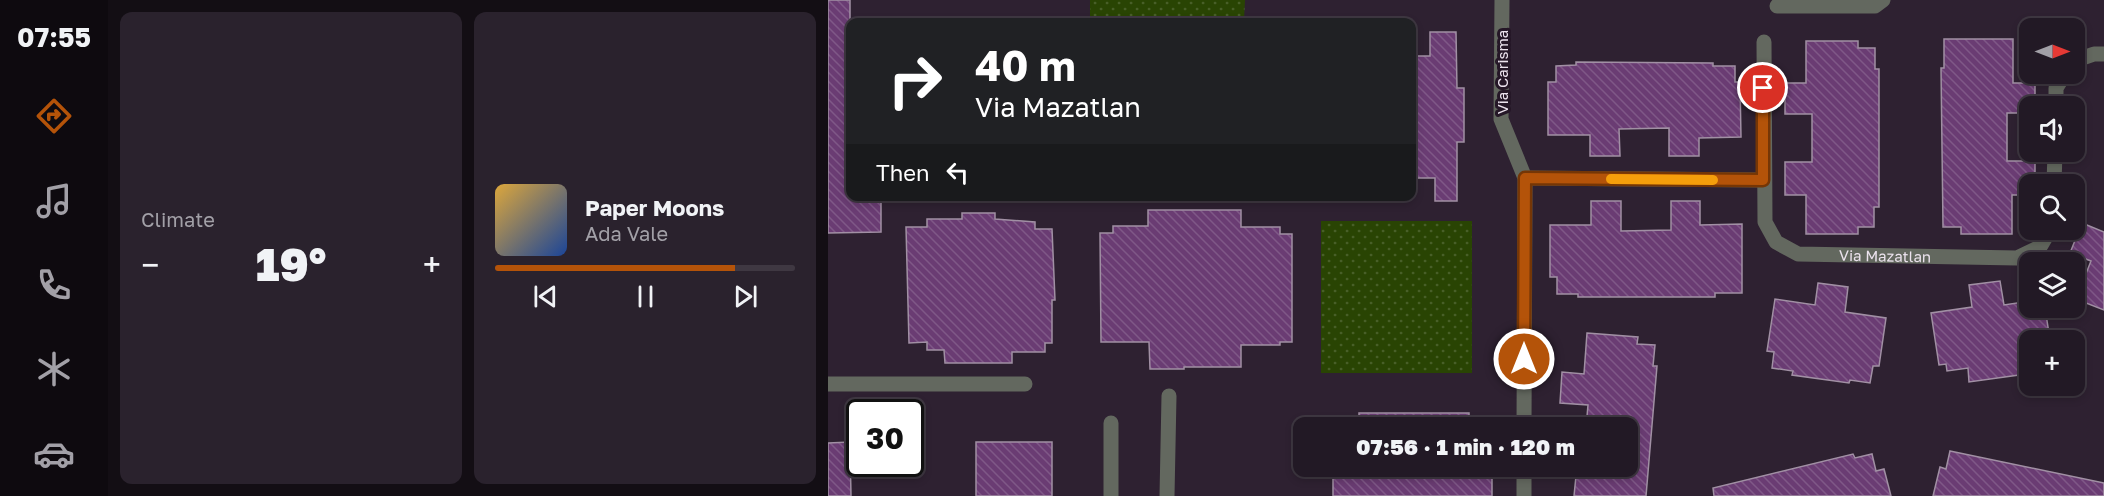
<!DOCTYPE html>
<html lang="en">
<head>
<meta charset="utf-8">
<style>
  :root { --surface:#221925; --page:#2a222d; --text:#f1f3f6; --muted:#a2a0a7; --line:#3f3842; --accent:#b45309 }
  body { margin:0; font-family:"Golos Text",sans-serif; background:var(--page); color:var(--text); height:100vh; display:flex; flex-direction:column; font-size:22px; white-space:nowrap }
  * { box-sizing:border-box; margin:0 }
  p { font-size:20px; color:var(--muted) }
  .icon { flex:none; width:33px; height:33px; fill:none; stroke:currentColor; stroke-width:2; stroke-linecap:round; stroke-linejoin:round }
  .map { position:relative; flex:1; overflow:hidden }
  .panel { display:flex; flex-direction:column; gap:12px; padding:12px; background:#130e14; width:720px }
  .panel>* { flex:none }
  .guide { position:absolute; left:18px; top:18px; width:570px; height:183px; border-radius:12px; box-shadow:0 3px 9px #0003,0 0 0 2px var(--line); background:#202124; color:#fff; overflow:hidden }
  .needle { width:39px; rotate:90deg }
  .fabs { position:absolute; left:1191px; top:18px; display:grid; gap:12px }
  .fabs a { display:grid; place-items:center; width:66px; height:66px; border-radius:12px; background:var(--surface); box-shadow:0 3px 9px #0003,0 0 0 2px var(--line); font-size:30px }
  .speed { position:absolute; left:18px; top:399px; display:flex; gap:12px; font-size:30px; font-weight:700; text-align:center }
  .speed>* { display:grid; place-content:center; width:78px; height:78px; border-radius:50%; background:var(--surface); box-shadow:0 3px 9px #0003,0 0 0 2px var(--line); line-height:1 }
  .speed .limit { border:3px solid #111; border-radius:9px; background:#fff; color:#111 }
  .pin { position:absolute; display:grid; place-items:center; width:51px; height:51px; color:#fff; margin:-26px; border:3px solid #fff; border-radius:50%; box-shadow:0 2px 6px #0007 }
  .me { position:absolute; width:66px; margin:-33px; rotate:0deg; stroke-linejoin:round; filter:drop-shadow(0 0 4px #0008) }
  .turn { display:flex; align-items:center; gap:21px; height:126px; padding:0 30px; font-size:27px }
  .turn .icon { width:78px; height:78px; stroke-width:2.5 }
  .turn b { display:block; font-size:42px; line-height:51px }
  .then { display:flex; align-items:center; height:57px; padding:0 30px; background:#0003; gap:12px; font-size:22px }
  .big { font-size:45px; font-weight:800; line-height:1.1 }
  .panel .card { flex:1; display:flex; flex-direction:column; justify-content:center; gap:9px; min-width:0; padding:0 21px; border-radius:12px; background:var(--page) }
  .song { display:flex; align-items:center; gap:18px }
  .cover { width:72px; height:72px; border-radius:9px; background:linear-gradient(135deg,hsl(40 70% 55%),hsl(220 70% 35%)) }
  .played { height:6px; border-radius:3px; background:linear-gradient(90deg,var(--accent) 80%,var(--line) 80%) }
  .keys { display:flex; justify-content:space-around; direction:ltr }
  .heat { display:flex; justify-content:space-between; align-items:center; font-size:33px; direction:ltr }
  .panel .tiles { flex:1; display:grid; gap:12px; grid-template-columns:repeat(2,1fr) }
  .trip { position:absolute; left:465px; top:417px; width:345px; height:60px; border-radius:12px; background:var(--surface); box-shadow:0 3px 9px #0003,0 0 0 2px var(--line); font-weight:800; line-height:60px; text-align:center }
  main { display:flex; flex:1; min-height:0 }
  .menu { display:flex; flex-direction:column; width:108px; justify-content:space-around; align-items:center; background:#0e0a0f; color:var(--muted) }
  .menu .icon { width:42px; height:42px }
  .menu .current { color:var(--accent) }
  .menu b { font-size:27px; color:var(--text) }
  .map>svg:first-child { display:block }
  .park { fill:url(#park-dots) }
  .building { fill:url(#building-back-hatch); stroke:#a190a4; stroke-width:1.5 }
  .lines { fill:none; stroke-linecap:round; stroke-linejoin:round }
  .service { stroke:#63685f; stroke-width:15 }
  .minor { stroke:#63685f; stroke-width:15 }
  .route-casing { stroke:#753606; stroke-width:15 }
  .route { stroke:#b45309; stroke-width:10 }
  .slow { stroke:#f59e0b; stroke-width:10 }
  .labels { text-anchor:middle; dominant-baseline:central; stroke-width:6; stroke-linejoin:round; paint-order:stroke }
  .street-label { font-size:15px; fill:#ebe2ed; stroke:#251727 }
</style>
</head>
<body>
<main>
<nav class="menu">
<b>07:55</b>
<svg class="icon current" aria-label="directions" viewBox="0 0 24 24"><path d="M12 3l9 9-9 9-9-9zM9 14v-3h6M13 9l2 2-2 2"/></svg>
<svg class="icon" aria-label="music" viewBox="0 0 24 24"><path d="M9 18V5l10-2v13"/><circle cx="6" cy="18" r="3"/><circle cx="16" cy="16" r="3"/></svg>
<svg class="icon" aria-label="phone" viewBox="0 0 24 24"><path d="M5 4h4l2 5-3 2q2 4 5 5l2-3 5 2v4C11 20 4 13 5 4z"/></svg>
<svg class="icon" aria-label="climate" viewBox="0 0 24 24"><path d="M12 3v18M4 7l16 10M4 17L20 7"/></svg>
<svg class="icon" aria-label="car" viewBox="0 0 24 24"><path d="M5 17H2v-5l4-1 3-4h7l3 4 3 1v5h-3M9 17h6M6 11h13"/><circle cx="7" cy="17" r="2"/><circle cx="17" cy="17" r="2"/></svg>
</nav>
<section class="panel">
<div class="tiles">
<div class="card"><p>Climate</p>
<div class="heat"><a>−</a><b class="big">19°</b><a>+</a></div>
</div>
<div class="card">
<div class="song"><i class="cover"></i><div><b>Paper Moons</b><p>Ada Vale</p></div></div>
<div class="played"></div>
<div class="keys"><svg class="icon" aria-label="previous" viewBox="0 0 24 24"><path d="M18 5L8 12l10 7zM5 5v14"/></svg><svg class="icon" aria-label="pause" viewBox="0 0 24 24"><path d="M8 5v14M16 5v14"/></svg><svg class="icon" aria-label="next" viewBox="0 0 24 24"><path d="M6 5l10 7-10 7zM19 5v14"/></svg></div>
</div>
</div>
</section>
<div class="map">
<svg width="1276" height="496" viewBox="0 0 1276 496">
  <defs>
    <pattern id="park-dots" width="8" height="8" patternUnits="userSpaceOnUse" patternTransform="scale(1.5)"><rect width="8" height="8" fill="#294403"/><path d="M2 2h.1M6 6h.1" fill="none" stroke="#485f28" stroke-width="1.8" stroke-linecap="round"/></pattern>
    <pattern id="building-back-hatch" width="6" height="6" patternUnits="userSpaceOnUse" patternTransform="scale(1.5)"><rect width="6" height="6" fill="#6a3c73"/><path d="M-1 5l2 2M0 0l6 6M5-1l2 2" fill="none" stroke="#7f5887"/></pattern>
  </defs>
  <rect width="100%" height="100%" fill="#2e2131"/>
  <!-- park -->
  <path class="park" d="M262 0H417L416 20 262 18Z
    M493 221H644V373H493Z"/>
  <!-- building -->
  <path class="building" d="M0 0H22V196H53V232L0 233Z
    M602 32H628L629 88H636V142H629V201H607V178H584V56H602Z
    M1116 39H1185V83H1207V106H1202V113H1179V161H1207V184H1202V195H1184V234H1133V227H1115L1113 68H1116Z
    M978 41H1030V48H1047V69H1051V207H1046V227H1030V234H978V195H957V162H984V114H957V83H978Z
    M748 62 885 63V66H907V82H912L913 137 871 138V156H841V128L791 129 792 156H762V135H720V82H728V66L748 65Z
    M763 201H793V231L843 230V201H872V225L914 224V293H887V297H750V294H729V277H722V225H763Z
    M320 210H413V227H452V234H464V342H452V345H413V367H356V369H322L321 342H273L272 233H285V226H320Z
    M134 213H167V219L207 222V229H224L227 300H224V343H217V352H184V363H117L116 350H99V342L81 343 78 227H99V219H134Z
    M1254 223 1276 232V310L1248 299 1263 261 1242 253Z
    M1172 281 1176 305 1202 301V308H1217L1222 340H1202V369L1198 370V374L1141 382 1140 368 1119 371 1118 364 1111 365 1103 313 1144 307 1141 285Z
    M990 283 1020 287 1017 312 1058 318 1051 366H1045L1042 383 1022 380 1021 383 964 375 965 371 944 368 946 352 939 351 947 299 987 305Z
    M759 333 810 337 809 344 827 345 825 366H829L818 496H746L749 466H800V428H758L760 405 732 403 734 372 756 374Z
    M531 413H641V428H524L531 426Z
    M22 442 23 496H0V443Z
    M148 442H224V496H148Z
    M1122 451 1276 483V496H1105L1112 467 1118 469Z
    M1025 454 1027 458 1044 454 1048 471 1056 469 1063 496H886L885 488Z
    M524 466 664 467V496H505V468Z"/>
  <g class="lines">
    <!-- service -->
    <path class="service" d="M949 6H1047L1055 0
      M0 384H197
      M339 496 341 396"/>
    <!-- minor -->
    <g class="minor">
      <path d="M674 0 673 119 697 178 696 428"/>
      <path id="s1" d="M936 42 937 222 948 242 970 254 1189 258 1212 247 1222 230"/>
      <path d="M1246 61 1266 54H1276"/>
      <path d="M1228 106V88L1237 74"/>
      <path d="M697 178 935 180"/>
      <path d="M1226 184 1227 152"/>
      <path d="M283 496V423"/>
      <path d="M696 496V466"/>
    </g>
  </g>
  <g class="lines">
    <defs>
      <path id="route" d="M696 359 697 178 935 180V88"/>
    </defs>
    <!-- route casing -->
    <use href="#route" class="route-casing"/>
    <!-- route -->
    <use href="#route" class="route"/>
    <!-- slow -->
    <path class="slow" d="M783 179 885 180"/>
  </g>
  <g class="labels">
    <!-- street labels -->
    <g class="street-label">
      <text transform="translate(674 72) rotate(-90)">Via Carisma</text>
      <text stroke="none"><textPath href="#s1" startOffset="315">Via Mazatlan</textPath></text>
    </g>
  </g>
</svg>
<div class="fabs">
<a><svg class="needle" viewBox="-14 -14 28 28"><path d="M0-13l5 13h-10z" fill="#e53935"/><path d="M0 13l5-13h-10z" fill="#a2a0a7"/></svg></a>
<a><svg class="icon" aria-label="sound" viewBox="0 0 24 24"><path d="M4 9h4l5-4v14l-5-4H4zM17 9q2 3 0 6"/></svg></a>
<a><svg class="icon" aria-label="search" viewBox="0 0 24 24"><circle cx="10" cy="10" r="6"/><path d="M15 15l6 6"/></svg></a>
<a><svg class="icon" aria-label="layers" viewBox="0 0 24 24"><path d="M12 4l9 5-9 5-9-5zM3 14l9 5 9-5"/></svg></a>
<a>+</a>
</div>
<div class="speed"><div class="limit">30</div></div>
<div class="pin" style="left:935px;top:88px;background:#d93025"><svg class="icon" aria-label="arrive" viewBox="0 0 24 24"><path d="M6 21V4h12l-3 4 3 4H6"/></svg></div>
<svg class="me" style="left:696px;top:359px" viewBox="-20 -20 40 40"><circle r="17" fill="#b45309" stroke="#fff" stroke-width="3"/><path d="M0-11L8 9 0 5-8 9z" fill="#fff"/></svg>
<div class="trip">07:56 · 1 min · 120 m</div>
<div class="guide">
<div class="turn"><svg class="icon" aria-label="right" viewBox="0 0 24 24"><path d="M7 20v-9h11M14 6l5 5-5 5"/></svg><div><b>40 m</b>Via Mazatlan</div></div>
<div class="then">Then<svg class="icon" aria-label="left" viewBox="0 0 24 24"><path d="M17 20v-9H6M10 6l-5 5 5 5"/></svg></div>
</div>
</div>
</main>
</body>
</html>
